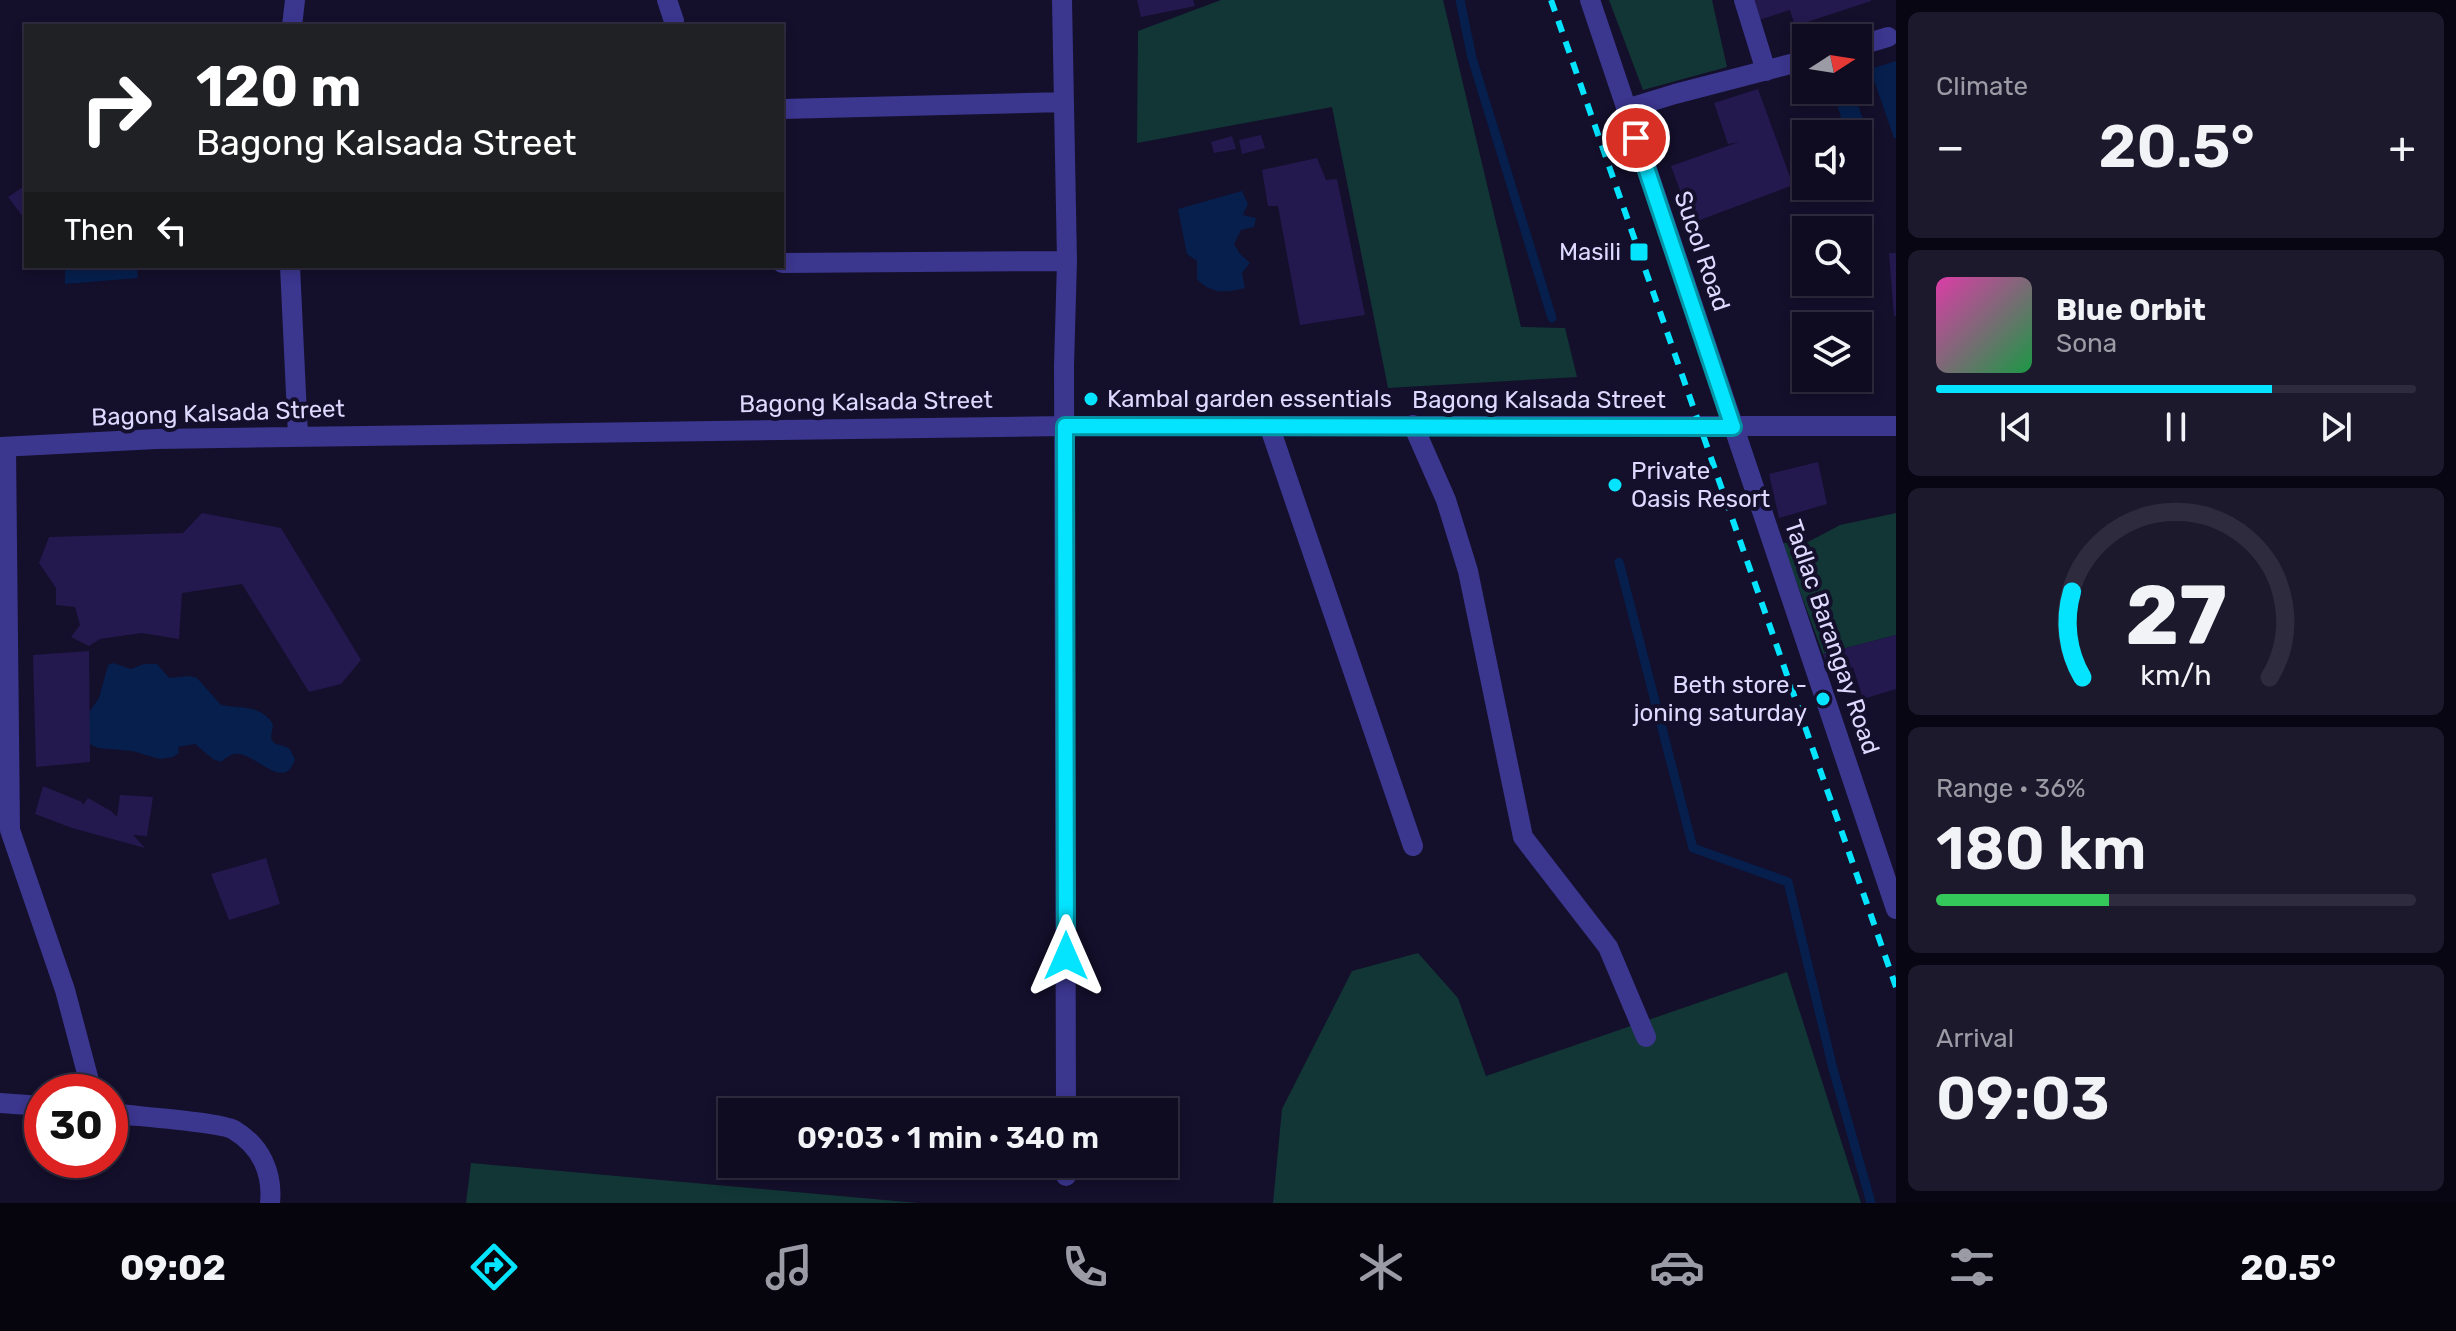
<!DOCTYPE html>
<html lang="en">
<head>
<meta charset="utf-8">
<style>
  :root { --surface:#0f0b20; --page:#1d192d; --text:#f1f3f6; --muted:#9b9ba5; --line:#2f2b3e; --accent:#05e4ff }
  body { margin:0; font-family:Rubik,sans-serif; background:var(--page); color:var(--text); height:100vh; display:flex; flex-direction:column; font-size:30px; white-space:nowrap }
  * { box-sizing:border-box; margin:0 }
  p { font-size:26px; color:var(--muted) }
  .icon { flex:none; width:44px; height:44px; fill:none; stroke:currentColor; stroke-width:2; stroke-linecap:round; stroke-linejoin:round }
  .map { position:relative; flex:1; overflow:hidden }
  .sheet { display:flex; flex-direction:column; gap:12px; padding:12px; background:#080612; width:560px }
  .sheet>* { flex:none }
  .hud { position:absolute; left:24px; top:24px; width:760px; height:244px; border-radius:0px; box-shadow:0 4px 12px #0003,0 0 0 2px var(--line); background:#202124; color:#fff; overflow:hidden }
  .needle { width:52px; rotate:78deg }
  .controls { position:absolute; left:1792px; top:24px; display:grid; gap:16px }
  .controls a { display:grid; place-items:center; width:80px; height:80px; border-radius:0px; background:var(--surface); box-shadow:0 4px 12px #0003,0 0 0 2px var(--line); font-size:40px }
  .speed { position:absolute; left:24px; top:1074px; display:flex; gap:16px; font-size:40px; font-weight:700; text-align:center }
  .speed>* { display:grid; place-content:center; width:104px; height:104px; border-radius:50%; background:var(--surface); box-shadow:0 4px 12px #0003,0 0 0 2px var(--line); line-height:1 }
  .speed .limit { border:12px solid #d22; background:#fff; color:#111 }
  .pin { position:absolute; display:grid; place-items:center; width:68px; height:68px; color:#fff; margin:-34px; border:4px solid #fff; border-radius:50%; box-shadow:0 2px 8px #0007 }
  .me { position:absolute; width:88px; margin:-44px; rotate:0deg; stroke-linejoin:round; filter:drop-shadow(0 0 6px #0008) }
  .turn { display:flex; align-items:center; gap:28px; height:168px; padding:0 40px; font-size:36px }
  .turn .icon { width:104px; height:104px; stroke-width:2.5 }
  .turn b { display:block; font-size:56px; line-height:68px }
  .then { display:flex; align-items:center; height:76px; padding:0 40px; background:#0003; gap:16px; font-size:30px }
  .big { font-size:60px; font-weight:600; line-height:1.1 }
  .sheet .card { flex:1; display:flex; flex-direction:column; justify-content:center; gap:12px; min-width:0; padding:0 28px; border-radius:12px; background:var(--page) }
  .sheet .dial { align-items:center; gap:0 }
  .dial svg { height:208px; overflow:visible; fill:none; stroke:var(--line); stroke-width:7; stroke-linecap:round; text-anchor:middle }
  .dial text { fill:var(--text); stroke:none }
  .song { display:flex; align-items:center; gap:24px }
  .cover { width:96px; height:96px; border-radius:12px; background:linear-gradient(135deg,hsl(320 70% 55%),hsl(140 70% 35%)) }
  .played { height:8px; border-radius:4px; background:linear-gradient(90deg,var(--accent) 70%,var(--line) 70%) }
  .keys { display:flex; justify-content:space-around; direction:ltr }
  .heat { display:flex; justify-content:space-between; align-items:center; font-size:44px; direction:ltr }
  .charge { height:12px; border-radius:6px; background:linear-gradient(90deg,#34c759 36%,var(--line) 0) }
  .trip { position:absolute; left:718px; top:1098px; width:460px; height:80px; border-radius:0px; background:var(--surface); box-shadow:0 4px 12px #0003,0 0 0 2px var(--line); font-weight:600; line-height:80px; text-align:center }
  .tabs { display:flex; height:128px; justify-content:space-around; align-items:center; background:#06040d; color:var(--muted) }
  .tabs .icon { width:56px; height:56px }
  .tabs .active { color:var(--accent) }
  .tabs b { font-size:36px; color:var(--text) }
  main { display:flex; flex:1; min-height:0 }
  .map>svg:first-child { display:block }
  .green { fill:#113635 }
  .water { fill:#061f4d }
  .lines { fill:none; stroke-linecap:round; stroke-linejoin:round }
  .stream { stroke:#061f4d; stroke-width:9 }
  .building { fill:#24194e }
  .minor { stroke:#3b368e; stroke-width:20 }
  .rail { stroke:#05e4ff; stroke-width:6; stroke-dasharray:12 10; stroke-linecap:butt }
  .route-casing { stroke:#0394a6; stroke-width:20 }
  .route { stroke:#05e4ff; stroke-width:14 }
  .poi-dot { fill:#05e4ff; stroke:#140f2b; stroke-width:3 }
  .labels { text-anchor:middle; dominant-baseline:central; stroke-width:8; stroke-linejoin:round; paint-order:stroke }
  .street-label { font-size:24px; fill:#ded9ff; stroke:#140f2b }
  .poi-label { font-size:24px; fill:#ded9ff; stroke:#140f2b; text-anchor:end }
</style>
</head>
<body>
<main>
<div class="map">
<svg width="1896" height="1203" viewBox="0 0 1896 1203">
  <rect width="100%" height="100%" fill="#140f2b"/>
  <!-- green -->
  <path class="green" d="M1221 0H1443L1521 327 1565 328 1577 377 1388 388 1332 107 1137 143 1138 31Z
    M1609 0H1712L1727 67 1643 90Z
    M1896 513V635L1823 654 1782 543H1806L1840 525Z
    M1418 953 1458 998 1486 1076 1787 972 1861 1203H1273L1282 1109 1352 971Z
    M471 1163 918 1203H466Z"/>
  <!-- water -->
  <path class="water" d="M1896 61V138H1894L1870 69Z
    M1832 90H1853L1863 119 1844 126Z
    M1242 191 1248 204 1243 215 1256 218 1254 227 1241 230 1234 244 1240 254 1250 263 1242 273 1245 288C1225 293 1211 294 1197 279V261L1187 254 1178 209Z
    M65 266H137L138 278 65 284Z
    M113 663 131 669 144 664H157L169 678 190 676 197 678 221 705C242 709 260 704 273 724L271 738 274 743 289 748 295 759C285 792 258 756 239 754 232 753 226 758 221 762L213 759 195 744 178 747 179 753 173 757 160 759 132 751 98 748 88 743 87 715 99 698 108 665Z"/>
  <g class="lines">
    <!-- stream -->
    <path class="stream" d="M1460 0 1472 58 1552 318
      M1619 562 1693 848 1788 882 1833 1069 1871 1203"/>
  </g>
  <!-- building -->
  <path class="building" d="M1137 0H1193L1195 6 1141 17Z
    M1753 0H1871V1L1795 26 1790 10 1759 20Z
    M1758 89 1793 185 1692 223 1671 166 1739 142 1728 144 1714 103Z
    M1261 135 1265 148 1242 154 1239 140Z
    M1232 136 1236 149 1214 153 1211 142Z
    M1317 158 1326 180 1337 179 1365 315 1300 325 1278 206H1268L1262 170Z
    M26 185V221L8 197Z
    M1889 253H1896V316H1894Z
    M1818 462 1827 504 1779 518 1769 474Z
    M202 513 281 528 361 660 341 684 309 692 242 584 182 593 179 639 142 633 100 639 89 646 71 637 80 625 75 607 56 605V588L39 563 49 537 183 533Z
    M1896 635V689L1863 699 1853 667 1830 674 1823 654Z
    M89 651 90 762 36 767 33 655Z
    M43 786 82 802 83 805 88 798 111 811 117 817 120 795 153 797 147 836 133 835 145 848 72 828 35 814Z
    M266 858 280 904 229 920 211 874Z"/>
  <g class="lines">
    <!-- minor -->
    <path class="minor" d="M667 0 674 21
      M1062 0 1067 261 1064 366 1066 1112
      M1590 0 1896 909
      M1744 0 1766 71
      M292 26 295 0
      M1858 46 1888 37
      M782 109 1064 102
      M1626 109 1675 94 1806 60
      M782 263 1067 261
      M290 266 298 436
      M1413 425 1446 500 1468 571 1523 837 1608 947 1646 1037
      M1270 428 1413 846
      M0 447 156 439 1065 426H1896
      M6 447 10 830 65 990 92 1092
      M0 1103 42 1106
      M110 1113C131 1116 221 1122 234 1130 261 1146 273 1173 270 1203
      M1066 1164V1176"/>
    <!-- rail -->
    <path class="rail" d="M1551 0 1896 987"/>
  </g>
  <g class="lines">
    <defs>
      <path id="route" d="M1066 956 1065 426 1733 427 1636 138"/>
    </defs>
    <!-- route casing -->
    <use href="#route" class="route-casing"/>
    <!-- route -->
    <use href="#route" class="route"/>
  </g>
  <!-- markers -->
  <g class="poi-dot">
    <rect x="1629" y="242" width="20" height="20" rx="4"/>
    <circle cx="1091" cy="399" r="8"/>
    <circle cx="1615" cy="485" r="8"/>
    <circle cx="1823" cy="699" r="8"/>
  </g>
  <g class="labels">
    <!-- street labels -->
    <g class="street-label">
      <text transform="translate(1702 251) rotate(71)">Sucol Road</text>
      <text x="1539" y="400">Bagong Kalsada Street</text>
      <text transform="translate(866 402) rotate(-1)">Bagong Kalsada Street</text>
      <text transform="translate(218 413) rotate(-2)">Bagong Kalsada Street</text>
      <text transform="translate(1832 637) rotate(71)">Tadlac Barangay Road</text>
    </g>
    <!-- poi labels -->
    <g class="poi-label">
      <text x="1621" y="252">Masili</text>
      <text x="1107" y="399" text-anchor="start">Kambal garden essentials</text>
      <text x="1631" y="471" text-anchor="start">Private<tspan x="1631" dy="28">Oasis Resort</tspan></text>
      <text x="1807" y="685">Beth store -<tspan x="1807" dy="28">joning saturday</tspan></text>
    </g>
  </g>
</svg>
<div class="controls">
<a><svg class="needle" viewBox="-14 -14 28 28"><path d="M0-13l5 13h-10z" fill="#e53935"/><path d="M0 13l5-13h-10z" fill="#9b9ba5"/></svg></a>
<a><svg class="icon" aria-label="sound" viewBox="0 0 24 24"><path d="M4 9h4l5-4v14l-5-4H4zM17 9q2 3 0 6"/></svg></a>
<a><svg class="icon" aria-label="search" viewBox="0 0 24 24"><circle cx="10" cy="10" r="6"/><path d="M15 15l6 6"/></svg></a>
<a><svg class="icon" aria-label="layers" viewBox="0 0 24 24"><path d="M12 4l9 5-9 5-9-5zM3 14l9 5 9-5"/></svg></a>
</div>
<div class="speed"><div class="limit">30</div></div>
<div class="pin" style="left:1636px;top:138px;background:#d93025"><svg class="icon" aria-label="arrive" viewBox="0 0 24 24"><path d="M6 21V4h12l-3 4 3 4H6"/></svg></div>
<svg class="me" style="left:1066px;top:956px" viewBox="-20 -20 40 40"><path d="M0-17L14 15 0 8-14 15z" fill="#05e4ff" stroke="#fff" stroke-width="4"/></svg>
<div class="trip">09:03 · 1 min · 340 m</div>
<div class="hud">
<div class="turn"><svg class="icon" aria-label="right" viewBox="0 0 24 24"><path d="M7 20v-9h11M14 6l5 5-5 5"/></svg><div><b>120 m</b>Bagong Kalsada Street</div></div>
<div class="then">Then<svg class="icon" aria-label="left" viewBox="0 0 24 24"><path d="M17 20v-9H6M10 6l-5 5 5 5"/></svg></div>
</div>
</div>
<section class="sheet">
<div class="card"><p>Climate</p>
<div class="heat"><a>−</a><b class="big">20.5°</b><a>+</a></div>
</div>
<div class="card">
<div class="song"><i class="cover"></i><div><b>Blue Orbit</b><p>Sona</p></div></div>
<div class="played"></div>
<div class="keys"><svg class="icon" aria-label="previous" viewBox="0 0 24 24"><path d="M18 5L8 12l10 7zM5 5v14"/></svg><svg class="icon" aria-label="pause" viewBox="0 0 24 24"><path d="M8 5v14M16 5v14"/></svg><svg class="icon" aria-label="next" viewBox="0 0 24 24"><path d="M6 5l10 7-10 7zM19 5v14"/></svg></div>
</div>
<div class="card dial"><svg viewBox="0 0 100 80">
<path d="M14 69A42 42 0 1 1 86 69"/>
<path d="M14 69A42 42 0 0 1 10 36" stroke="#05e4ff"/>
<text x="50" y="56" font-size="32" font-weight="700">27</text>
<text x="50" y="72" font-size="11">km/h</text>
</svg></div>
<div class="card"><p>Range · 36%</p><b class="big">180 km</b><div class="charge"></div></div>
<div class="card"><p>Arrival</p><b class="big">09:03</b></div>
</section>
</main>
<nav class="tabs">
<b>09:02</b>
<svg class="icon active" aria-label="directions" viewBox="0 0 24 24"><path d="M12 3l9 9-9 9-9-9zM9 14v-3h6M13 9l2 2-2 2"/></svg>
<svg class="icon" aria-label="music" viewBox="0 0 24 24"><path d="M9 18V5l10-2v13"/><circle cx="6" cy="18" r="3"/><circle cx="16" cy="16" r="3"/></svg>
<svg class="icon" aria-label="phone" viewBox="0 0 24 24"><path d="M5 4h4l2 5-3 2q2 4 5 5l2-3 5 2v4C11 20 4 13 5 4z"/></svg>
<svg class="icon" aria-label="climate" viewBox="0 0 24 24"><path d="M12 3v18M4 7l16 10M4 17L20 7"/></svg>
<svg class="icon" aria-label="car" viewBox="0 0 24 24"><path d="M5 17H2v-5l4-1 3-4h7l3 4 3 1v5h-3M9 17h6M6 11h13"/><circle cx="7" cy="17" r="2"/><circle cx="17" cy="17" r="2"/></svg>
<svg class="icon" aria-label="filters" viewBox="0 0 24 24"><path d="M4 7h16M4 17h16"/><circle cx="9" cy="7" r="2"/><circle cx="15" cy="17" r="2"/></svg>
<b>20.5°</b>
</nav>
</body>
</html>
